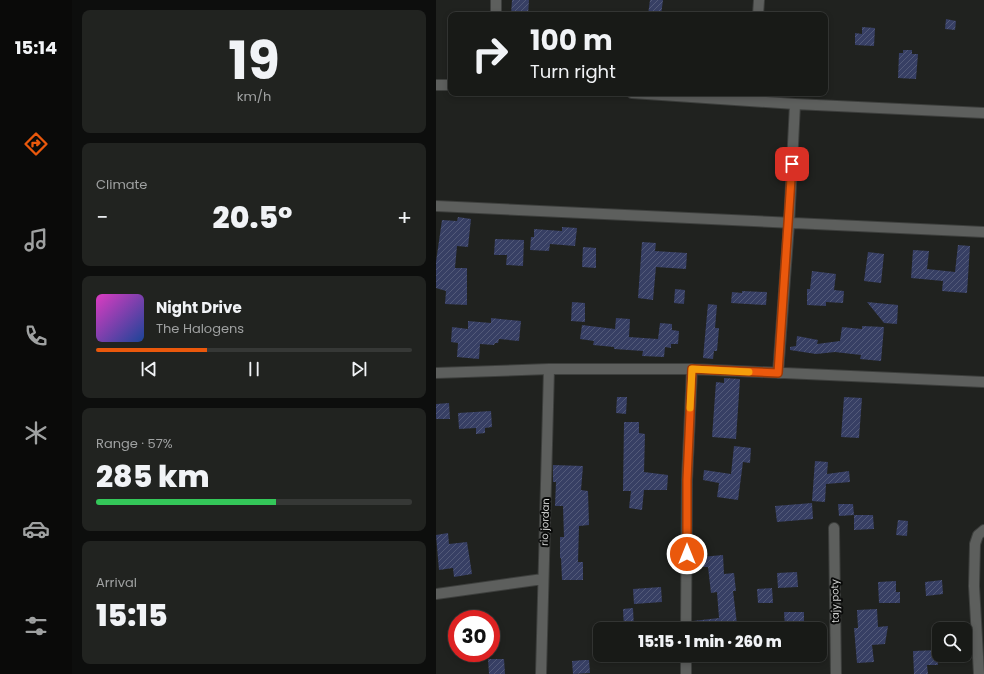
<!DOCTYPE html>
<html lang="en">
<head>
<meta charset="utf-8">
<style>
  :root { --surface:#181a17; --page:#212320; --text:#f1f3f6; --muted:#9fa1a1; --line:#363836; --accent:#ea580c }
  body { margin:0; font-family:Poppins,sans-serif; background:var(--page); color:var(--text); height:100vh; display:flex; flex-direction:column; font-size:15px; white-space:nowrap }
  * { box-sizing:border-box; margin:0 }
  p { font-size:13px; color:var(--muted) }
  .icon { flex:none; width:22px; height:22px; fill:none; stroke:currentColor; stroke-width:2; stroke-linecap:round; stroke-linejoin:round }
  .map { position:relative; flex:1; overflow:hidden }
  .details { display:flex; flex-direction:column; gap:10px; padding:10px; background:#0d0e0d; width:364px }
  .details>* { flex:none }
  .banner { position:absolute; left:12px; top:12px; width:380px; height:84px; border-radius:8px; box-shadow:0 2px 6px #0003,0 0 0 1px var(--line); background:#181a17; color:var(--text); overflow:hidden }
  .controls { position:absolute; left:496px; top:622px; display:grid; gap:8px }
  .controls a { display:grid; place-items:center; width:40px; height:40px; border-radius:8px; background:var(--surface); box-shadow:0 2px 6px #0003,0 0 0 1px var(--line); font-size:20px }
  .speed { position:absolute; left:12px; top:610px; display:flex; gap:8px; font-size:20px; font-weight:700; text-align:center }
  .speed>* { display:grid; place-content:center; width:52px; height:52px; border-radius:50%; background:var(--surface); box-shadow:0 2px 6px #0003,0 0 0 1px var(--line); line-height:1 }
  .speed .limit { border:6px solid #d22; background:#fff; color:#111 }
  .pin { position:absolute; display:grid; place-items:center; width:34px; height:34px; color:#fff; margin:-17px; border-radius:8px; box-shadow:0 2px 6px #0006 }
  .me { position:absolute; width:44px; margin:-22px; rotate:0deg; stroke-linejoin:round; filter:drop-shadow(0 0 3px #0008) }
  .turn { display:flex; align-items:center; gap:14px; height:84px; padding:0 16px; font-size:18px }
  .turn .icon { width:52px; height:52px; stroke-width:2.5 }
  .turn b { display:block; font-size:28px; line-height:34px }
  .big { font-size:30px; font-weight:800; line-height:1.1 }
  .details .tile { flex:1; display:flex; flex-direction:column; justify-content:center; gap:6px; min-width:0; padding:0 14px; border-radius:8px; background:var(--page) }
  .details .dial { align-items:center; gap:0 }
  .dial b { font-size:52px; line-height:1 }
  .song { display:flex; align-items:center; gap:12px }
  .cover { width:48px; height:48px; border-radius:6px; background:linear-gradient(135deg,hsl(310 70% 55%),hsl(220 70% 35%)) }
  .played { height:4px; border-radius:2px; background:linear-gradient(90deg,var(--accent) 35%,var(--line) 35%) }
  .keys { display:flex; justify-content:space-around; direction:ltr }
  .heat { display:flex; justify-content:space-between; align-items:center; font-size:22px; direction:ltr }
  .charge { height:6px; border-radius:3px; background:linear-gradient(90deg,#34c759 57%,var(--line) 0) }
  .trip { position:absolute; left:157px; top:622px; width:234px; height:40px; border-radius:8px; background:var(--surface); box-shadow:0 2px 6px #0003,0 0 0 1px var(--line); font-weight:800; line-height:40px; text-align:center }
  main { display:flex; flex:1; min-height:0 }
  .tabs { display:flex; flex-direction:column; width:72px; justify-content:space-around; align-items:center; background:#0a0a09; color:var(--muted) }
  .tabs .icon { width:28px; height:28px }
  .tabs .on { color:var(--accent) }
  .tabs b { font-size:18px; color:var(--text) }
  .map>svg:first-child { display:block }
  .building { fill:url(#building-hatch) }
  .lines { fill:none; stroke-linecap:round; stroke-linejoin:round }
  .minor-casing { stroke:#3d3f3d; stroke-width:12 }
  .minor { stroke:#5d5f5d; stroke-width:10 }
  .route-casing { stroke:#983908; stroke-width:10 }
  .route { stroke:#ea580c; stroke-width:7 }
  .slow { stroke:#f59e0b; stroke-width:7 }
  .labels { text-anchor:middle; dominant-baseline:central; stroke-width:4; stroke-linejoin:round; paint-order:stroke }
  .street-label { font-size:10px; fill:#d2d3d2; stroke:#0a0b0a }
</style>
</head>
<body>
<main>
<nav class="tabs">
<b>15:14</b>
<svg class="icon on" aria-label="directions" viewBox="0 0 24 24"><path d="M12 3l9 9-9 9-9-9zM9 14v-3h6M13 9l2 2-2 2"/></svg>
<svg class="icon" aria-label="music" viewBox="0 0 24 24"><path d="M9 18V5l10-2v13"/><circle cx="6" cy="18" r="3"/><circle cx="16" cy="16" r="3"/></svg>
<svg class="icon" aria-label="phone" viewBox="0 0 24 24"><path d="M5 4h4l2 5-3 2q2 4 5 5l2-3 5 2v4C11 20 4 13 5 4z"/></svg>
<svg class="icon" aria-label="climate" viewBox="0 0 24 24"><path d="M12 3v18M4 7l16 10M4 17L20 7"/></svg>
<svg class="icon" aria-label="car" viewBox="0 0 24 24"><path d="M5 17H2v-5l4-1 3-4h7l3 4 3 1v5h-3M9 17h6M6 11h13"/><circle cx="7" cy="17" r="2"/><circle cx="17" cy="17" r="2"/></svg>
<svg class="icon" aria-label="filters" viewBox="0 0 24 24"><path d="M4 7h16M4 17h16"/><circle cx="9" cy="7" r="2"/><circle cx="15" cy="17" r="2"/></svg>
</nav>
<section class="details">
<div class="tile dial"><b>19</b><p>km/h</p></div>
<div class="tile"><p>Climate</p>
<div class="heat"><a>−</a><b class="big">20.5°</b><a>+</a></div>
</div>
<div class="tile">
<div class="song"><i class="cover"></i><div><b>Night Drive</b><p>The Halogens</p></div></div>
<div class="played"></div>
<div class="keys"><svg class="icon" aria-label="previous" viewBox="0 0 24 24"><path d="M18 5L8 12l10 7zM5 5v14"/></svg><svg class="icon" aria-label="pause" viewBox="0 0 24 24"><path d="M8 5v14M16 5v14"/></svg><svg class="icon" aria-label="next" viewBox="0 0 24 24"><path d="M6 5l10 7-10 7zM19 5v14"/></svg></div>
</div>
<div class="tile"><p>Range · 57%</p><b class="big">285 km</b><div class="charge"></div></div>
<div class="tile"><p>Arrival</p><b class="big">15:15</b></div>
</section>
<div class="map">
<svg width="548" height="674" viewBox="0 0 548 674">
  <defs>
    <pattern id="building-hatch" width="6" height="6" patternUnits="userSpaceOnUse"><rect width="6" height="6" fill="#373f64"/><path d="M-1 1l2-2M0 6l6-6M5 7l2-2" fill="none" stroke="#535a79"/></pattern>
  </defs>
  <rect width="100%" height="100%" fill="#20221f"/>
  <!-- building -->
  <path class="building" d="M76 0H93L92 15H75Z
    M214 0H227L225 15H212Z
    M510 19 520 21 519 30 509 29Z
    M426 27 439 28 438 46 419 45V33L426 34Z
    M467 50H476V54H482L480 79 462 78 463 53H467Z
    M22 217 35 219 32 247 21 246 19 268H31V305L9 304 10 291 0 288V262L6 220 21 221Z
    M126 227 141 228 139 246 114 244 113 251 94 250 95 237H98V229L126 231Z
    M59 239 88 240 87 266 70 265 71 255H58Z
    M206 242 220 243 219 251 251 253 250 269 220 267 217 300 202 298Z
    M522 245 534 246 531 293 506 291 507 281 475 278 477 250 493 251 491 269 519 272Z
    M147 247 160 248V268L146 267Z
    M432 252 448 254 445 283 428 281Z
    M376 271 400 274 398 290 408 291 407 303 390 302V306L371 305V289H374Z
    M239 289 249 290 248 304 238 303Z
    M306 291 331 292 330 305 295 303 296 292 306 293Z
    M136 302 149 303V322L135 321Z
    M431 302 462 305 461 324 448 323Z
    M272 304 281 305 279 328H283L281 351H278L277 359 267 358Z
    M55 318 85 321 83 341 63 339 62 343H59L58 345 44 344 43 359 21 357 22 343 15 342 16 327 32 329V321L55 323Z
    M180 318 194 319 193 337 222 339 224 323 236 324V330L243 331 242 344H235V348L229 347 228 357 206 356 207 351 178 349V347L157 345 158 341 144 339 146 325 179 329Z
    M426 326 448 327 445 361 424 359 425 355 399 352 380 354 354 350V347L360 346 361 336 382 340 381 344 404 341 406 327 426 329Z
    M288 378 304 379 300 439 276 437 280 382 288 383Z
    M181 397H191L190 414 180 413Z
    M408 397 426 398 423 438 405 437Z
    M13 403 14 419H0V404Z
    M55 411 56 427 49 428V433L40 434V428L23 429 22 413Z
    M188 422H203V433L209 434 208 472 232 475 231 490H208L206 510 193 508 195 491H187Z
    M298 446 315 448 314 463 307 462 302 500 281 497 283 483 267 480 268 470 295 474Z
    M379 461 392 462 391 474 413 471 414 482 390 484 389 502 376 501Z
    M117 465 147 466 145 490 152 491 153 525 143 526 142 562H147V580H126L125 558H124V537H128L127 506H119L120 482H117Z
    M376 503 377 519 341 522 339 506Z
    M402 504H417L418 515 403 516Z
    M418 515H437L438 529 418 530Z
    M462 520 472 521 471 536 460 535Z
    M12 533 13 544 31 542 36 574 18 577 17 568 3 570 0 535Z
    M287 555 288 574 298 573 300 591H297L301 624H292L293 629H256L257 621 283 618 281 592 275 593 272 567H265V557Z
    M361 572 362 587 342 588 341 573Z
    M506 580 507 594 490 596 489 582Z
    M460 581V592H464V603H443L442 582Z
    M225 587 226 602 198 604 197 589Z
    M336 588 337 603H322L321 589Z
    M197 608 198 629H188L187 609Z
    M441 609 442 627 452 626 449 644 436 645 438 662 421 663 418 628H422L421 610Z
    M348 612H368V628H349Z
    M501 650 502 665H491L492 674H478L477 651Z
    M52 659H68L69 674H53Z
    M148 660H153L154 673 137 674 136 661Z"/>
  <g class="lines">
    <defs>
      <path id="minor" d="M60 15V0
        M322 15 323 0
        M0 85H15
        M196 93 359 104 548 113
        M0 206 548 232
        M0 373 113 369H256L548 382
        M342 373 353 224 359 104
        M398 528 400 674
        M0 594 107 579
        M250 629 251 480 256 369
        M105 674 113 369
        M250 674V655
        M543 674 538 586 539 544 542 535 548 530"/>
    </defs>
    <!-- minor casing -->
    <use href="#minor" class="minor-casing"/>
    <!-- minor -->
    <use href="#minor" class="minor"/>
  </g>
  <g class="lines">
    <defs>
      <path id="route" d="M251 554V480L256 369 342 373 356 164"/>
    </defs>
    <!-- route casing -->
    <use href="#route" class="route-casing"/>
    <!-- route -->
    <use href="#route" class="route"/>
    <!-- slow -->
    <path class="slow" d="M254 408 256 369 313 372"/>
  </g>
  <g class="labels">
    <!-- street labels -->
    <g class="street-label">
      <text transform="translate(109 522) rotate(-88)">rio jordan</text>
      <text transform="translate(399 601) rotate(-91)">tajy poty</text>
    </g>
  </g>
</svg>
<div class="controls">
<a><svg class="icon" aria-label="search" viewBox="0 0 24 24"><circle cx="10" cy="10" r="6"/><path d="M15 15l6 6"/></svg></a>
</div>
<div class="speed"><div class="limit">30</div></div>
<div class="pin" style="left:356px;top:164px;background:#d93025"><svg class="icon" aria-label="arrive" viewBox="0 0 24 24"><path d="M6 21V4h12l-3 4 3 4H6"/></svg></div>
<svg class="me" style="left:251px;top:554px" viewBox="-20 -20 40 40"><circle r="17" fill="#ea580c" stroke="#fff" stroke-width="3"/><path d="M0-11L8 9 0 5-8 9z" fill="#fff"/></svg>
<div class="trip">15:15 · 1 min · 260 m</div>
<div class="banner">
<div class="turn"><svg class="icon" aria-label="right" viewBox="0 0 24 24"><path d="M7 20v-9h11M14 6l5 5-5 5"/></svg><div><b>100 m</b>Turn right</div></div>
</div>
</div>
</main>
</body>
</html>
